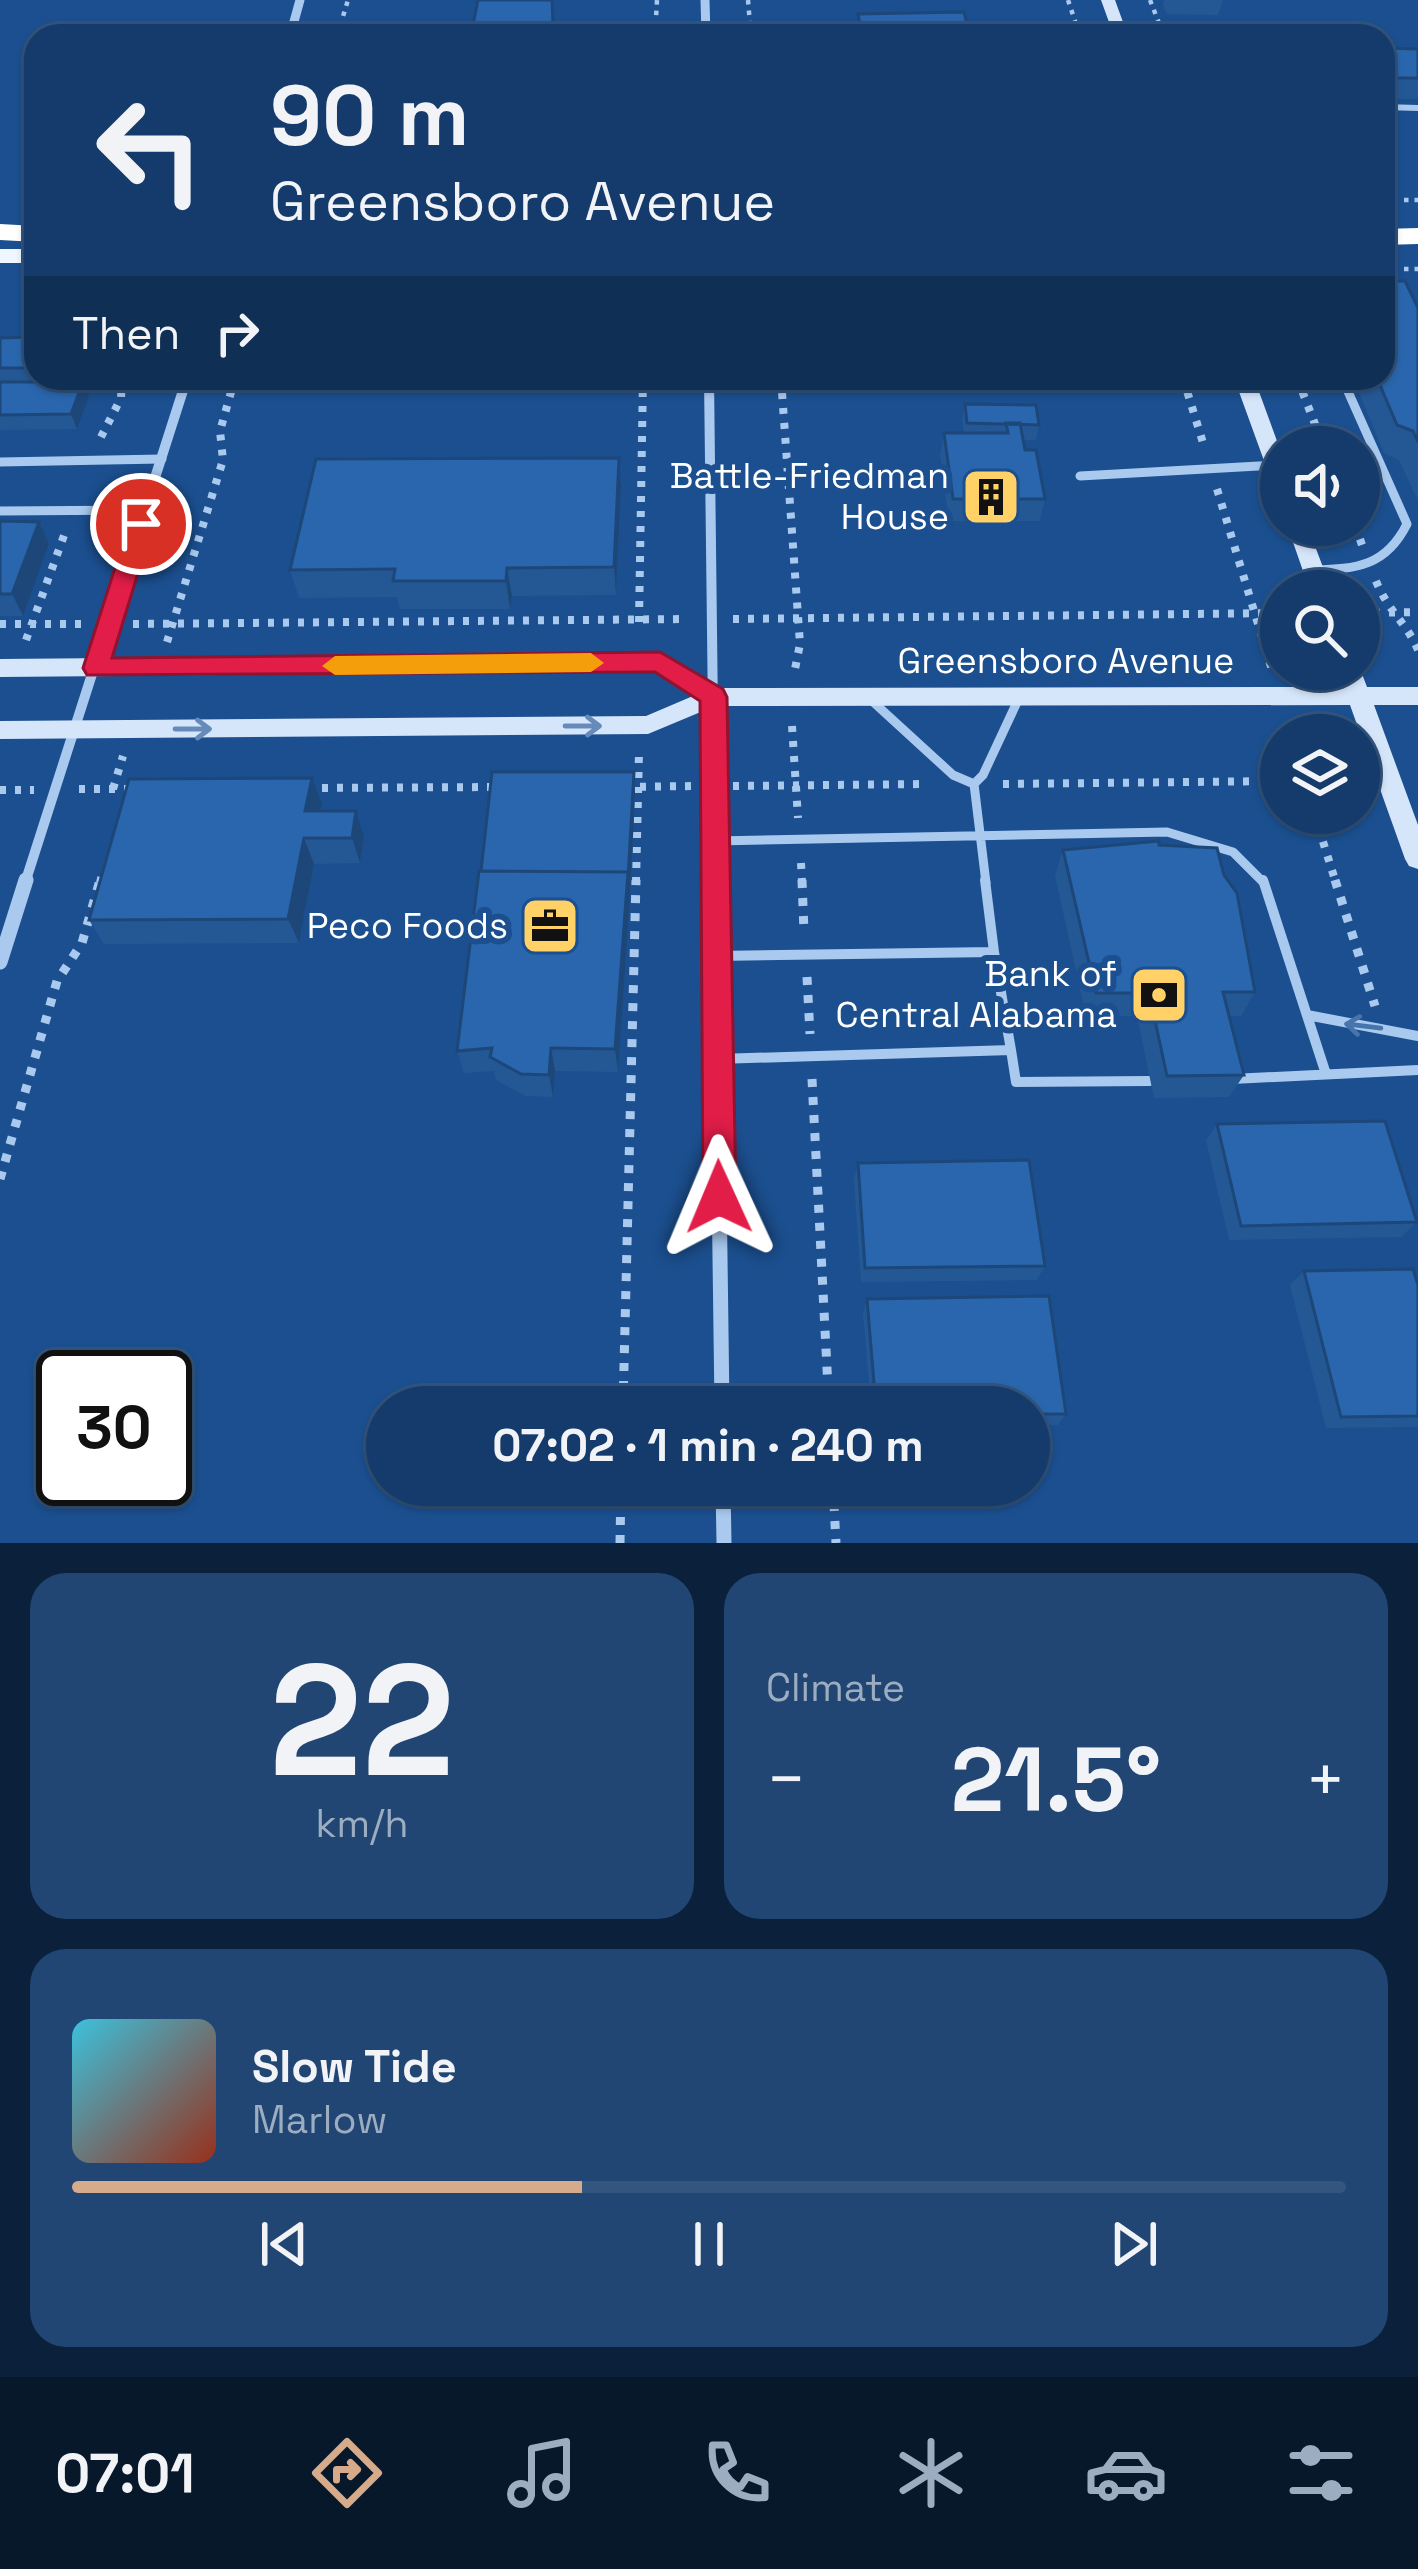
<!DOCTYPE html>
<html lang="en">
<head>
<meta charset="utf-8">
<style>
  :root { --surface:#143b6b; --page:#214673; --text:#f1f3f6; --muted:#9dadc1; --line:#33557e; --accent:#d6ab8b }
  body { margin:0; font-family:"Space Grotesk",sans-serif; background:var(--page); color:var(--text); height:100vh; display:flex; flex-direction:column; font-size:45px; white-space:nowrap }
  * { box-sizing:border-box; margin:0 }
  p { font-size:39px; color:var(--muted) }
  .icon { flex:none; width:66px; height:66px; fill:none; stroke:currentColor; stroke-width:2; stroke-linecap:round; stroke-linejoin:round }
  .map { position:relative; height:1543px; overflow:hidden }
  .details { display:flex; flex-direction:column; gap:30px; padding:30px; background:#0b203b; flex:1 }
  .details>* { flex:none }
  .guide { position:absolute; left:24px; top:24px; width:1371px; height:366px; border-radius:36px; box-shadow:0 3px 9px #0004,0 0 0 3px var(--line); background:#143b6b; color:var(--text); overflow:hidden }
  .fabs { position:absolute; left:1260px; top:426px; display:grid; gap:24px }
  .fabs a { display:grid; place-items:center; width:120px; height:120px; border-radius:50%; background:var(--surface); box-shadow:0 3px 9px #0004,0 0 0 3px var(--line); font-size:60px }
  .speed { position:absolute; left:36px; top:1350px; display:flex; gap:24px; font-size:60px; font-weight:700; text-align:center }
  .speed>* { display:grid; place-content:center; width:156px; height:156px; border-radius:50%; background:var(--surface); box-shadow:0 3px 9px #0004,0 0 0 3px var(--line); line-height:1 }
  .speed .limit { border:6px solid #111; border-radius:18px; background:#fff; color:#111 }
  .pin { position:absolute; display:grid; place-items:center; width:102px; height:102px; color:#fff; margin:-51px; border:6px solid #fff; border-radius:50%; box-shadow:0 3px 12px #0007 }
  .me { position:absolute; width:132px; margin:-66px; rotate:359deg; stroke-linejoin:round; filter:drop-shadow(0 0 9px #0008) }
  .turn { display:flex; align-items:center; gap:42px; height:252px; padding:0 48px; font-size:54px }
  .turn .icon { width:156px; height:156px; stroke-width:2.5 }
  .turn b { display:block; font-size:84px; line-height:102px }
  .then { display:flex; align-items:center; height:114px; padding:0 48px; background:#0003; gap:24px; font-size:45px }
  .big { font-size:90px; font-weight:700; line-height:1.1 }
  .details .widget { flex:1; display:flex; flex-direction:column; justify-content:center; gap:18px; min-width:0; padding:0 42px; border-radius:36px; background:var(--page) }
  .details .dial { align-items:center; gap:0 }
  .dial b { font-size:156px; line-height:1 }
  .song { display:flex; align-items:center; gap:36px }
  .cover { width:144px; height:144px; border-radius:18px; background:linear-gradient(135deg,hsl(190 70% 55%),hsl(10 70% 35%)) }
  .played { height:12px; border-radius:6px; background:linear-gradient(90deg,var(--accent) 40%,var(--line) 40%) }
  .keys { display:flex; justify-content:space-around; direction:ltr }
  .heat { display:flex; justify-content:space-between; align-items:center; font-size:66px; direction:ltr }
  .details .tiles { flex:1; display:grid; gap:30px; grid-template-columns:1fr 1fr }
  .widget:last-child { grid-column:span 2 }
  .trip { position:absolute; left:366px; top:1386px; width:684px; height:120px; border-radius:60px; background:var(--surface); box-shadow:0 3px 9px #0004,0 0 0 3px var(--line); font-weight:700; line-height:120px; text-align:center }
  .menu { display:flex; height:192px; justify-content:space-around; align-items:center; background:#08182b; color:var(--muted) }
  .menu .icon { width:84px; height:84px }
  .menu .active { color:var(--accent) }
  .menu b { font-size:54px; color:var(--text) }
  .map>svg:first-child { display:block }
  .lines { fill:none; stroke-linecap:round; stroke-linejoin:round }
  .path-far2 { stroke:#a9c9ee; stroke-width:4.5; stroke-dasharray:4.5 6; stroke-linecap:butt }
  .path-far1 { stroke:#a9c9ee; stroke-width:8; stroke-dasharray:6 9; stroke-linecap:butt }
  .path { stroke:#a9c9ee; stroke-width:9; stroke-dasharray:8 10; stroke-linecap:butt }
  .lane-far2 { stroke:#a9c9ee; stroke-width:6 }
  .lane-far1 { stroke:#a9c9ee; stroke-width:9 }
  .lane { stroke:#a9c9ee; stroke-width:10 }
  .street-far2 { stroke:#a9c9ee; stroke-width:9 }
  .street-far1 { stroke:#a9c9ee; stroke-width:10 }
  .street { stroke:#a9c9ee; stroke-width:15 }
  .secondary { fill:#d6e6fa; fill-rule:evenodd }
  .primary { fill:#f0f6ff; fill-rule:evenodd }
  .highway { fill:#fff; fill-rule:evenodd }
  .wall { fill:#245895 }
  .shaded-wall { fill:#1d4779 }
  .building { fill:#2a66ad; stroke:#1d4779; stroke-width:3 }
  .oneway { stroke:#668bba }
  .oneway2 { stroke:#4674ac }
  .route { fill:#e11d48; stroke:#92132f; stroke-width:3 }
  .slow { fill:#f59e0b }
  .labels { text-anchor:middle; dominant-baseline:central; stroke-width:12; stroke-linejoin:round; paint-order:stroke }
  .poi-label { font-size:36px; fill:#fff; stroke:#1b4f8f; text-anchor:end }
  .street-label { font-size:36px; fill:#fff; stroke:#1b4f8f }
</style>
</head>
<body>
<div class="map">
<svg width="1418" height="1543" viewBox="0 0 1418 1543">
  <rect width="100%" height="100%" fill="#1b4f8f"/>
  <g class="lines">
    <!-- path-far2 -->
    <path class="path-far2" d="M748 0 751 36
      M1068 0 1080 36
      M1150 0 1164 36
      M337 36 348 0
      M655 36 657 0
      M1383 200H1418
      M1383 269H1418"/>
    <!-- path-far1 -->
    <path class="path-far1" d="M781 378 800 644 795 669
      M1183 378 1204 446
      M1297 378 1324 447
      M101 437 121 398 122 378
      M1217 489 1272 670
      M1355 525 1362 545
      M1376 581C1388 611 1408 625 1418 650
      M1359 613 1418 612
      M733 619 1281 613
      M639 622 643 378
      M0 624H82
      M133 624 688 619
      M26 640 66 530
      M167 642 223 460 220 431 235 378
      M792 726 798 818
      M1003 784 1281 781
      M733 786 928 784
      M625 787 694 786
      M307 788 496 787
      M79 789H136
      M113 789 123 756
      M0 790H34
      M1314 813 1336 883
      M801 863 802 883
      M100 883 102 874
      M636 883 639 751"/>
    <!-- path -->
    <path class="path" d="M802 880 804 932
      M1335 880 1375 1006
      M807 977 810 1034
      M812 1079 829 1407
      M0 1179 57 981 82 943 100 880
      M623 1407 636 880
      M833 1485 836 1543
      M620 1543 621 1485"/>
    <!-- lane-far2 -->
    <path class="lane-far2" d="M1383 107 1418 108"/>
    <!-- lane-far1 -->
    <path class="lane-far1" d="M0 462 162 459
      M1080 476 1276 465
      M0 511 145 510
      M1313 570C1357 569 1386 566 1407 524L1342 378
      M871 700 953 775 974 784 983 775 1018 700
      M974 784 986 883
      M715 841 1167 832 1233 852 1264 883"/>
    <!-- lane -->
    <path class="lane" d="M1263 880 1325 1071
      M716 956 994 952 985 880
      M1307 1015 1418 1036
      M1011 1050 1016 1082 1150 1081
      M718 1059 1011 1050 994 952
      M1232 1079 1418 1070"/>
    <!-- street-far2 -->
    <path class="street-far2" d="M705 0 706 36
      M290 36 300 0"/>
    <!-- street-far1 -->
    <path class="street-far1" d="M709 378 715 883
      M25 883 187 378"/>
    <!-- street -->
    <path class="street" d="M715 880 722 1407
      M0 962 26 880
      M723 1485 724 1543"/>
    <!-- secondary -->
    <path class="secondary" d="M1101 0H1115L1128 36H1114Z
      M1234 378H1254L1281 452V487L1271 480Z
      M1287 525H1307L1332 591H1310Z
      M660 653 717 688 1344 687 1338 669 1359 666 1367 687H1418V705H1374L1418 825V869L1409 866 1405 859 1350 705 715 706 648 734 0 739V721L646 716 693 696 656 671 0 677V659Z"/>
    <!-- primary -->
    <path class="primary" d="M0 249H36V263H0Z"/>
    <!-- highway -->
    <path class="highway" d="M0 224 36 226V242L0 240Z
      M1418 228V244L1383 245V229Z"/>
  </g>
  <!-- wall -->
  <path class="wall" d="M552 0 555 36H473L472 30Z
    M1164 0H1223L1218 15 1167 14 1163 5Z
    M1383 48 1418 49V99H1383Z
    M1418 308V501L1399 460 1384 453 1353 378H1383Z
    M36 337V378H94L92 383H84L89 397 77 429 0 430V338Z
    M965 404 1039 425 1036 440H1023L1025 450 1045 499 1040 521H949L940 455 944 433H964L962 419Z
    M619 458 621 486 616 595 512 596 510 609H400L397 597 299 598 290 570Z
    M0 521 49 544 23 616H0Z
    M634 772 635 793 630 897 618 1072 555 1071 553 1097 526 1096 496 1080 494 1071 464 1073 457 1051Z
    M312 778 322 804 320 811 364 837 360 863 314 864 299 943 104 944 89 920Z
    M1159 845 1255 992 1241 1016H1229L1244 1075 1229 1097 1154 1098 1137 1016 1086 1017 1055 875 1063 850Z
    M1217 1124 1417 1222 1401 1237 1229 1240 1206 1140Z
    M858 1163 1045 1266 1037 1280 861 1282 854 1179Z
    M1304 1271 1418 1285V1427L1326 1428 1290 1285Z
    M867 1299 1066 1414 1058 1425H1029V1407H871L863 1313Z"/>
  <!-- shaded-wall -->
  <path class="shaded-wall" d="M552 0 555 36H534V29Z
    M171 23 175 36H165Z
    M83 382 89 397 77 429 71 414Z
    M619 458 621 486 616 595 614 567Z
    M39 522 49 544 23 616 12 594Z
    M507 568 512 596 510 609 506 581Z
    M634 772 635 793 630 897 618 1072 615 1049Z
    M312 778 322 804 315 837 305 811Z
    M356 811 364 837 360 863 352 838Z
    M304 838 314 864 299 943 288 919Z
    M551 1048 555 1071 553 1097 549 1075Z"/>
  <!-- building -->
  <path class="building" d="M478 0H552L553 25 534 29V36H511L513 30H472Z
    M964 12 970 36H862L858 14Z
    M110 23H171L165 36H88L92 27H107Z
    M1383 48 1418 49V78H1383Z
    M1383 281H1405L1418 308V442L1413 431 1397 425 1377 378H1383Z
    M36 337V368H0V338Z
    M0 382H83L71 414 0 415Z
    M965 404 1036 405 1039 425 967 423Z
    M1006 423H1020L1025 450H1036L1045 499H953L944 433H1008Z
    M619 458 614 567 507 568 506 581H393L395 569 290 570 316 459Z
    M0 521 39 522 12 594H0Z
    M492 772H634L628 878V872L481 871Z
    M312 778 305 811H356L352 838H304L288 919 89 920 129 779Z
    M1159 841V845L1217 848 1224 875 1237 893 1255 992H1223L1244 1075 1167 1076 1149 993H1096L1063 850Z
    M479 871 628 872 615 1049 551 1048 549 1075 521 1074 490 1057 492 1048 457 1051Z
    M1385 1121 1417 1222 1241 1226 1217 1124Z
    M1029 1160 1045 1266 865 1268 858 1163Z
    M1413 1269 1418 1285V1416L1341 1417 1304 1271Z
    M1049 1296 1066 1414H1029V1407H876L867 1299Z"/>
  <!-- one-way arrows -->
  <defs><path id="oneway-shaft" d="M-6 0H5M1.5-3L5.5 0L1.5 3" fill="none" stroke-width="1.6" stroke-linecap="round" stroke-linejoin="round" transform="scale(3)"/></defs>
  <g class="oneway">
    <use href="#oneway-shaft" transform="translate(583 726)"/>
    <use href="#oneway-shaft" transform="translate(193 729)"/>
  </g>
  <use class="oneway2" href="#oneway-shaft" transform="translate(1363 1026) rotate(-173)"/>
  <!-- route -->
  <path class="route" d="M141 516 153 524 112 658 660 652 723 689 727 697 736 1197 731 1209 719 1213 708 1209 703 1197 700 701 655 672 87 675 83 668 129 524Z"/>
  <!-- slow -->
  <path class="slow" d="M591 653 604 663 591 672 335 675 322 666 335 656Z"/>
  <!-- icons -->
  <defs>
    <symbol id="building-square" viewBox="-11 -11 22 22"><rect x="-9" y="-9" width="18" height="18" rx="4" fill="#ffd166" stroke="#1b4f8f"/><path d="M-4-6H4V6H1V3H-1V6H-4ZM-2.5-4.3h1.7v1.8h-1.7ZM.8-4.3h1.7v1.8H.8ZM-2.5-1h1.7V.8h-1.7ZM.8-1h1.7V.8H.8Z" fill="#111"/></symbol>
    <symbol id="office-square" viewBox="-11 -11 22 22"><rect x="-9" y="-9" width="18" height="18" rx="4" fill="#ffd166" stroke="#1b4f8f"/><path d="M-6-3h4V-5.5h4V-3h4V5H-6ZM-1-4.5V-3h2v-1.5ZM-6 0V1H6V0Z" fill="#111"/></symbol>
    <symbol id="bank-square" viewBox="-11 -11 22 22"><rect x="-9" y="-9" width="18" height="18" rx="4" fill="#ffd166" stroke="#1b4f8f"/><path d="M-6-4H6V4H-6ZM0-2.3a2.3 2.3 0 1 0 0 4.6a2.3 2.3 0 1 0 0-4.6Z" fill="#111"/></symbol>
  </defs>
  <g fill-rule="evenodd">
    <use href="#building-square" x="958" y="464" width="66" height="66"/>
    <use href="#office-square" x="517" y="893" width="66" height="66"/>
    <use href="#bank-square" x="1126" y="962" width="66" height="66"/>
  </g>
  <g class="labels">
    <!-- poi labels -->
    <g class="poi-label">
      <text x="949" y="476">Battle-Friedman<tspan x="949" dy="41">House</tspan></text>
      <text x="508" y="926">Peco Foods</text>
      <text x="1117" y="974">Bank of<tspan x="1117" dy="41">Central Alabama</tspan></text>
    </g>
    <!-- street labels -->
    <g class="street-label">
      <text x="1066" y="661">Greensboro Avenue</text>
    </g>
  </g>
</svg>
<div class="fabs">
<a><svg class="icon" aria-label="sound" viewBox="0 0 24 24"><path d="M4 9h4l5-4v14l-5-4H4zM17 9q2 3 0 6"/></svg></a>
<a><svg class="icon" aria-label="search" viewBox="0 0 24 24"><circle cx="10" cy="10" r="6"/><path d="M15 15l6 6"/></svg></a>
<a><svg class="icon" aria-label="layers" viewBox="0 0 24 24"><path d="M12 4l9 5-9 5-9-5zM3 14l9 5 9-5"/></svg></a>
</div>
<div class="speed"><div class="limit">30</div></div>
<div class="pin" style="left:141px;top:524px;background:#d93025"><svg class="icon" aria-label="arrive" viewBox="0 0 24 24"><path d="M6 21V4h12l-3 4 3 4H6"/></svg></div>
<svg class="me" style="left:719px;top:1197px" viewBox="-20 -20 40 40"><path d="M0-17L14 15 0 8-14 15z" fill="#e11d48" stroke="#fff" stroke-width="4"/></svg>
<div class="trip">07:02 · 1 min · 240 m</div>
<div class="guide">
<div class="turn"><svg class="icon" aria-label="left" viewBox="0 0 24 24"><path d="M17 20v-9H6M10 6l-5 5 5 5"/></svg><div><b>90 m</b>Greensboro Avenue</div></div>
<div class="then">Then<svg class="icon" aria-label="right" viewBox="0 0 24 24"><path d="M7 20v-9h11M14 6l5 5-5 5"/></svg></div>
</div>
</div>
<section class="details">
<div class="tiles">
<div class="widget dial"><b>22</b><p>km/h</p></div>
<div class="widget"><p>Climate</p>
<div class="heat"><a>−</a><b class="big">21.5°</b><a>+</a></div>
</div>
<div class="widget">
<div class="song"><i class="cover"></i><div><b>Slow Tide</b><p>Marlow</p></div></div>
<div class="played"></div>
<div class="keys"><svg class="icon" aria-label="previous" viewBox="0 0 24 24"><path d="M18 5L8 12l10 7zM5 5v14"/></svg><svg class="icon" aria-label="pause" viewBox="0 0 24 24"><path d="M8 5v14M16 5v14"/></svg><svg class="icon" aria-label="next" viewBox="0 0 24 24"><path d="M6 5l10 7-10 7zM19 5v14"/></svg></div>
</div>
</div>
</section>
<nav class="menu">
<b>07:01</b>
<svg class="icon active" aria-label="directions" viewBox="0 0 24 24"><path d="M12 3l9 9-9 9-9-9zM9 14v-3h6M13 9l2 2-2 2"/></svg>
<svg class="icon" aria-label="music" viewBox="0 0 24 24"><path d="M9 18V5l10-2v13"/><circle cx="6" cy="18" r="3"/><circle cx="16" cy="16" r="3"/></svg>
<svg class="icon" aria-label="phone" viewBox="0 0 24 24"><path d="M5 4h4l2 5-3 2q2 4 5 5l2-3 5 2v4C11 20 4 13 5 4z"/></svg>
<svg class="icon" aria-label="climate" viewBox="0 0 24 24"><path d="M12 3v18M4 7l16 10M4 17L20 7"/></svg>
<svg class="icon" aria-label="car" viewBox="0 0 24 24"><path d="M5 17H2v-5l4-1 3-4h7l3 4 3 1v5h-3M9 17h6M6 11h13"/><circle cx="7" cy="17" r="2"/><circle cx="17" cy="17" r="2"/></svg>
<svg class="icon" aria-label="filters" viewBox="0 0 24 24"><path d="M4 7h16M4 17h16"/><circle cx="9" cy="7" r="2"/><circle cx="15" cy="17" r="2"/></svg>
</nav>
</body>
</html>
